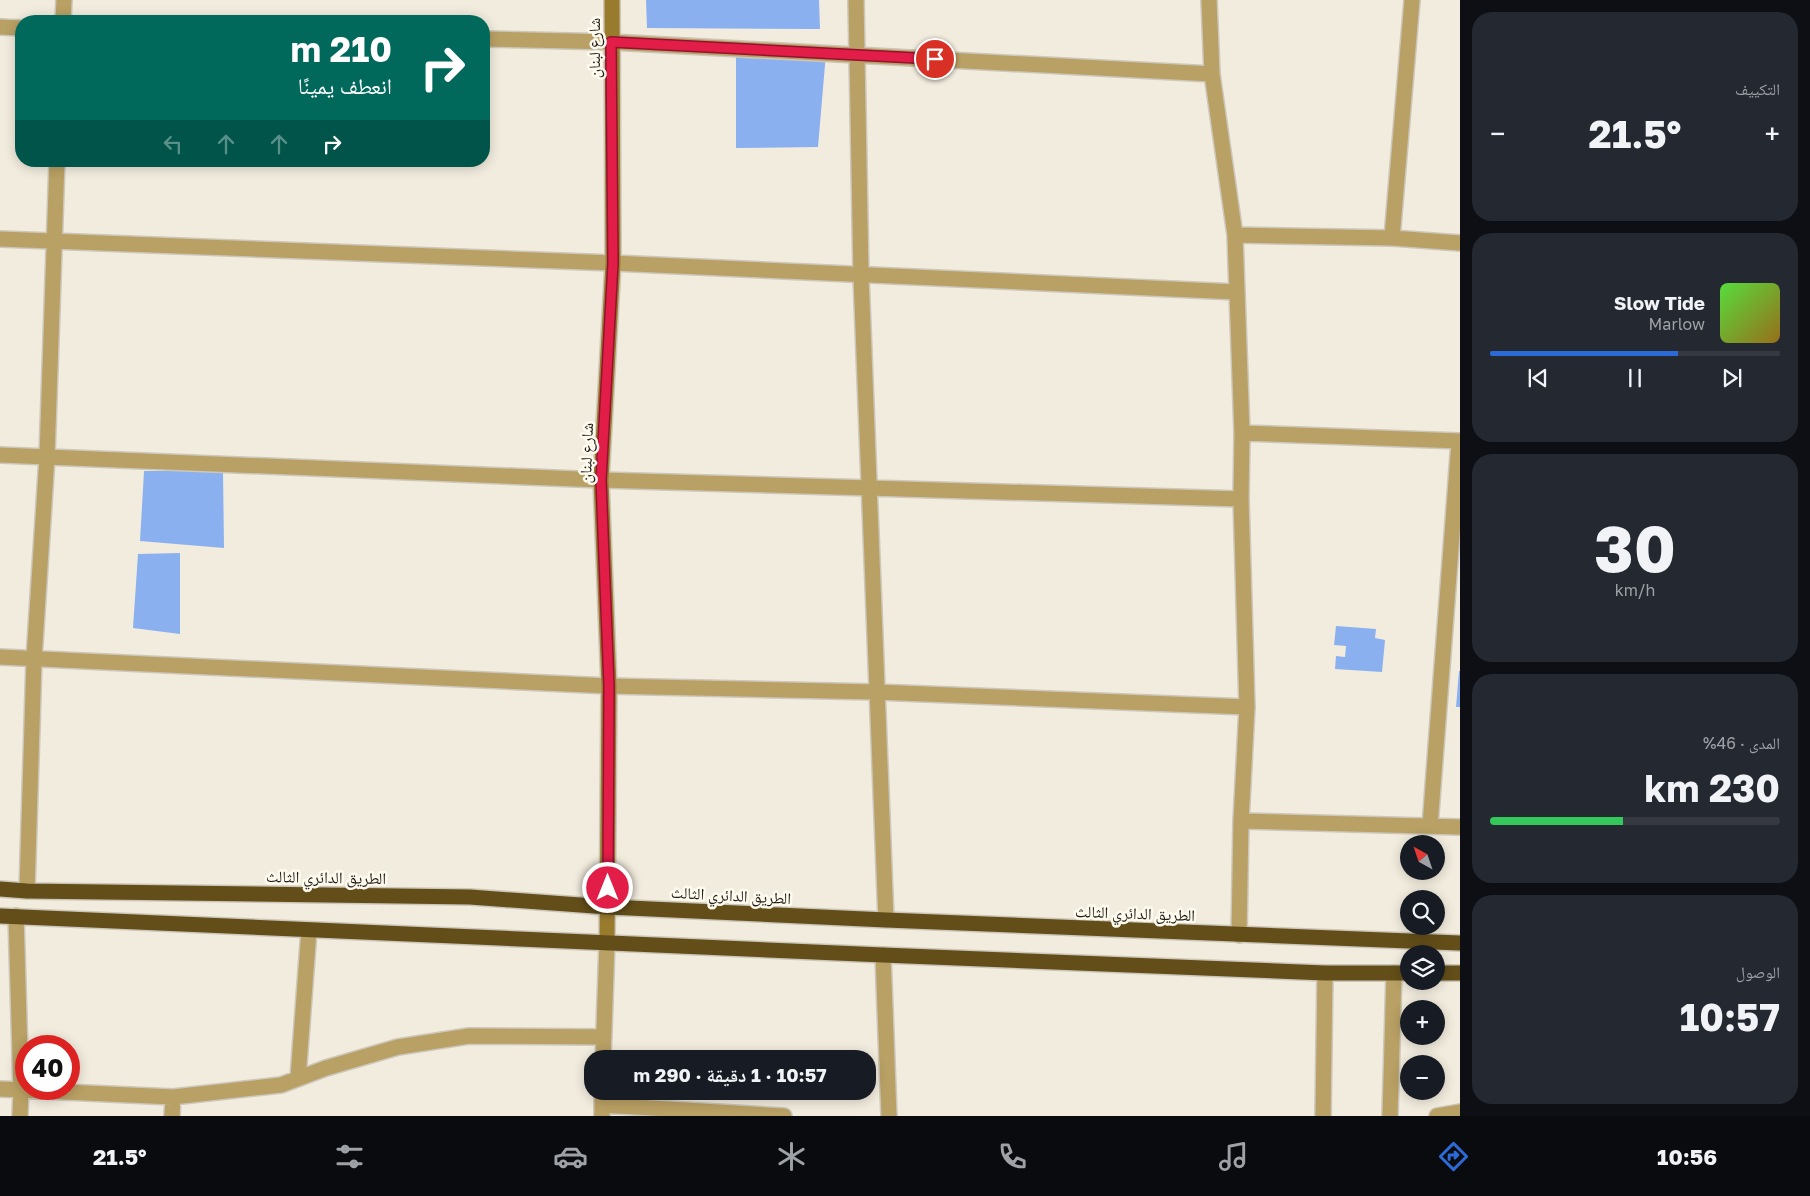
<!DOCTYPE html>
<html lang="ar">
<head>
<meta charset="utf-8">
<style>
  :root { --surface:#171b24; --page:#242831; --text:#f1f3f6; --muted:#9ea1a6; --line:#363941; --accent:#2b6ad7 }
  body { margin:0; font-family:"Golos Text","Noto Naskh Arabic",sans-serif; background:var(--page); color:var(--text); direction:rtl; height:100vh; display:flex; flex-direction:column; font-size:19px; white-space:nowrap }
  * { box-sizing:border-box; margin:0 }
  p { font-size:16px; color:var(--muted) }
  .icon { flex:none; width:28px; height:28px; fill:none; stroke:currentColor; stroke-width:2; stroke-linecap:round; stroke-linejoin:round }
  .map { position:relative; flex:1; overflow:hidden; direction:ltr }
  .side { display:flex; flex-direction:column; gap:12px; padding:12px; background:#0d0f14; width:350px }
  .side>* { flex:none }
  .guide { position:absolute; left:15px; top:15px; width:475px; height:152px; border-radius:20px; box-shadow:0 2px 12px #0003; direction:rtl; background:#00695c; color:#fff; overflow:hidden }
  .needle { width:32px; rotate:320deg }
  .tools { position:absolute; left:1400px; top:835px; display:grid; gap:10px }
  .tools a { display:grid; place-items:center; width:45px; height:45px; border-radius:50%; background:var(--surface); box-shadow:0 2px 12px #0003; font-size:25px }
  .speed { position:absolute; left:15px; top:1035px; display:flex; gap:10px; font-size:25px; font-weight:700; text-align:center }
  .speed>* { display:grid; place-content:center; width:65px; height:65px; border-radius:50%; background:var(--surface); box-shadow:0 2px 12px #0003; line-height:1 }
  .speed .limit { border:8px solid #d22; background:#fff; color:#111 }
  .pin { position:absolute; display:grid; place-items:center; width:42px; height:42px; color:#fff; margin:-21px; border:2px solid #fff; border-radius:50%; box-shadow:0 1px 5px #0007 }
  .me { position:absolute; width:55px; margin:-28px; rotate:0deg; stroke-linejoin:round; filter:drop-shadow(0 0 4px #0008) }
  .turn { display:flex; align-items:center; gap:18px; height:105px; padding:0 15px; font-size:22px }
  .turn .icon { width:65px; height:65px; stroke-width:2.5 }
  .turn b { display:block; font-size:35px; line-height:42px }
  .lanes { display:flex; align-items:center; height:48px; padding:0 15px; background:#0003; justify-content:center; gap:25px; direction:ltr }
  .lanes .off { opacity:.35 }
  .big { font-size:38px; font-weight:700; line-height:1.1 }
  .side .card { flex:1; display:flex; flex-direction:column; justify-content:center; gap:8px; min-width:0; padding:0 18px; border-radius:20px; background:var(--page) }
  .side .dial { align-items:center; gap:0 }
  .dial b { font-size:65px; line-height:1 }
  .song { display:flex; align-items:center; gap:15px }
  .cover { width:60px; height:60px; border-radius:8px; background:linear-gradient(135deg,hsl(110 70% 55%),hsl(40 70% 35%)) }
  .played { height:5px; border-radius:2px; background:linear-gradient(90deg,var(--accent) 65%,var(--line) 65%) }
  .keys { display:flex; justify-content:space-around; direction:ltr }
  .heat { display:flex; justify-content:space-between; align-items:center; font-size:28px; direction:ltr }
  .charge { height:8px; border-radius:4px; background:linear-gradient(90deg,#34c759 46%,var(--line) 0) }
  .trip { position:absolute; left:584px; top:1050px; width:292px; height:50px; border-radius:20px; background:var(--surface); box-shadow:0 2px 12px #0003; font-weight:700; line-height:50px; text-align:center; direction:rtl }
  .dock { display:flex; height:80px; justify-content:space-around; align-items:center; background:#090b0e; color:var(--muted) }
  .dock .icon { width:35px; height:35px }
  .dock .on { color:var(--accent) }
  .dock b { font-size:22px; color:var(--text) }
  main { display:flex; flex:1; min-height:0 }
  .map>svg:first-child { display:block }
  .building { fill:#8ab0f0 }
  .lines { fill:none; stroke-linecap:round; stroke-linejoin:round }
  .street-casing { stroke:#ccc7ba; stroke-width:18 }
  .secondary-casing { stroke:#ccc7ba; stroke-width:18 }
  .highway-casing { stroke:#ccc7ba; stroke-width:18 }
  .street { stroke:#b9a064; stroke-width:15 }
  .secondary { stroke:#997b2e; stroke-width:15 }
  .highway { stroke:#634e19; stroke-width:15 }
  .route-casing { stroke:#92132f; stroke-width:12 }
  .route { stroke:#e11d48; stroke-width:9 }
  .labels { text-anchor:middle; dominant-baseline:central; stroke-width:5; stroke-linejoin:round; paint-order:stroke }
  .street-label { font-size:16px; fill:#1f1c17; stroke:#fefaee }
</style>
</head>
<body>
<main>
<section class="side">
<div class="card"><p>التكييف</p>
<div class="heat"><a>−</a><b class="big">21.5°</b><a>+</a></div>
</div>
<div class="card">
<div class="song"><i class="cover"></i><div><b>Slow Tide</b><p>Marlow</p></div></div>
<div class="played"></div>
<div class="keys"><svg class="icon" aria-label="previous" viewBox="0 0 24 24"><path d="M18 5L8 12l10 7zM5 5v14"/></svg><svg class="icon" aria-label="pause" viewBox="0 0 24 24"><path d="M8 5v14M16 5v14"/></svg><svg class="icon" aria-label="next" viewBox="0 0 24 24"><path d="M6 5l10 7-10 7zM19 5v14"/></svg></div>
</div>
<div class="card dial"><b>30</b><p>km/h</p></div>
<div class="card"><p>المدى · 46%</p><b class="big">230 km</b><div class="charge"></div></div>
<div class="card"><p>الوصول</p><b class="big">10:57</b></div>
</section>
<div class="map">
<svg width="1460" height="1116" viewBox="0 0 1460 1116">
  <rect width="100%" height="100%" fill="#f2ecde"/>
  <!-- building -->
  <path class="building" d="M646 0H819L820 29 647 28Z
    M736 48 826 53 818 147 736 148Z
    M144 471H223L224 548 140 541Z
    M180 553V634L133 628 138 554Z
    M1336 626 1376 629 1375 638 1385 640 1382 672 1335 669 1336 656 1345 657 1346 646 1334 645Z
    M1459 671H1460V707H1456Z"/>
  <g class="lines">
    <defs>
      <path id="street" d="M856 0 861 276 886 920
        M1209 0 1212 74 1235 235 1242 433 1241 499 1247 707 1241 821 1460 827
        M63 21 64 0
        M0 27 21 28
        M484 39 611 42 1212 74
        M1235 235 1392 238 1460 243
        M1392 238 1412 0
        M0 239 613 263 1236 292
        M1242 433 1460 441
        M0 455 601 480 1241 499
        M0 657 609 686 876 692 1247 707
        M1430 826 1459 442
        M27 891 34 659 47 457 57 161
        M16 916 21 1090 20 1116
        M1239 935 1241 821
        M883 955 889 1116
        M603 1059 607 943
        M298 1078 309 930
        M0 1089 173 1097 281 1085 326 1068 398 1047 469 1036 604 1037
        M602 1105 784 1116
        M172 1116 173 1097
        M602 1116V1091
        M1323 1116 1325 973
        M1390 1116 1394 973
        M1437 1116 1460 1112"/>
      <path id="secondary" d="M607 943 609 686 601 480 613 263 612 0"/>
      <path id="highway" d="M0 889 27 891 470 897 608 907 886 920 1460 943
        M0 916 883 955 1325 973H1409
        M1436 973H1460"/>
    </defs>
    <!-- street casing -->
    <use href="#street" class="street-casing"/>
    <!-- secondary casing -->
    <use href="#secondary" class="secondary-casing"/>
    <!-- highway casing -->
    <use href="#highway" class="highway-casing"/>
    <!-- street -->
    <use href="#street" class="street"/>
    <!-- secondary -->
    <use href="#secondary" class="secondary"/>
    <!-- highway -->
    <use href="#highway" class="highway"/>
  </g>
  <g class="lines">
    <defs>
      <path id="route" d="M608 888 609 686 601 480 613 263 611 42 935 59"/>
    </defs>
    <!-- route casing -->
    <use href="#route" class="route-casing"/>
    <!-- route -->
    <use href="#route" class="route"/>
  </g>
  <g class="labels">
    <!-- street labels -->
    <g class="street-label">
      <text transform="translate(594 48) rotate(-90)">شارع لبنان</text>
      <text transform="translate(586 453) rotate(-88)">شارع لبنان</text>
      <text transform="translate(326 877) rotate(1)">الطريق الدائري الثالث</text>
      <text transform="translate(731 895) rotate(3)">الطريق الدائري الثالث</text>
      <text transform="translate(1135 913) rotate(2)">الطريق الدائري الثالث</text>
    </g>
  </g>
</svg>
<div class="tools">
<a><svg class="needle" viewBox="-14 -14 28 28"><path d="M0-13l5 13h-10z" fill="#e53935"/><path d="M0 13l5-13h-10z" fill="#9ea1a6"/></svg></a>
<a><svg class="icon" aria-label="search" viewBox="0 0 24 24"><circle cx="10" cy="10" r="6"/><path d="M15 15l6 6"/></svg></a>
<a><svg class="icon" aria-label="layers" viewBox="0 0 24 24"><path d="M12 4l9 5-9 5-9-5zM3 14l9 5 9-5"/></svg></a>
<a>+</a>
<a>−</a>
</div>
<div class="speed"><div class="limit">40</div></div>
<div class="pin" style="left:935px;top:59px;background:#d93025"><svg class="icon" aria-label="arrive" viewBox="0 0 24 24"><path d="M6 21V4h12l-3 4 3 4H6"/></svg></div>
<svg class="me" style="left:608px;top:888px" viewBox="-20 -20 40 40"><circle r="17" fill="#e11d48" stroke="#fff" stroke-width="3"/><path d="M0-11L8 9 0 5-8 9z" fill="#fff"/></svg>
<div class="trip">10:57 · 1 دقيقة · 290 m</div>
<div class="guide">
<div class="turn"><svg class="icon" aria-label="right" viewBox="0 0 24 24"><path d="M7 20v-9h11M14 6l5 5-5 5"/></svg><div><b>210 m</b>انعطف يمينًا</div></div>
<div class="lanes"><svg class="icon off" aria-label="left" viewBox="0 0 24 24"><path d="M17 20v-9H6M10 6l-5 5 5 5"/></svg><svg class="icon off" aria-label="ahead" viewBox="0 0 24 24"><path d="M12 20V5M6 11l6-6 6 6"/></svg><svg class="icon off" aria-label="ahead" viewBox="0 0 24 24"><path d="M12 20V5M6 11l6-6 6 6"/></svg><svg class="icon" aria-label="right" viewBox="0 0 24 24"><path d="M7 20v-9h11M14 6l5 5-5 5"/></svg></div>
</div>
</div>
</main>
<nav class="dock">
<b>10:56</b>
<svg class="icon on" aria-label="directions" viewBox="0 0 24 24"><path d="M12 3l9 9-9 9-9-9zM9 14v-3h6M13 9l2 2-2 2"/></svg>
<svg class="icon" aria-label="music" viewBox="0 0 24 24"><path d="M9 18V5l10-2v13"/><circle cx="6" cy="18" r="3"/><circle cx="16" cy="16" r="3"/></svg>
<svg class="icon" aria-label="phone" viewBox="0 0 24 24"><path d="M5 4h4l2 5-3 2q2 4 5 5l2-3 5 2v4C11 20 4 13 5 4z"/></svg>
<svg class="icon" aria-label="climate" viewBox="0 0 24 24"><path d="M12 3v18M4 7l16 10M4 17L20 7"/></svg>
<svg class="icon" aria-label="car" viewBox="0 0 24 24"><path d="M5 17H2v-5l4-1 3-4h7l3 4 3 1v5h-3M9 17h6M6 11h13"/><circle cx="7" cy="17" r="2"/><circle cx="17" cy="17" r="2"/></svg>
<svg class="icon" aria-label="filters" viewBox="0 0 24 24"><path d="M4 7h16M4 17h16"/><circle cx="9" cy="7" r="2"/><circle cx="15" cy="17" r="2"/></svg>
<b>21.5°</b>
</nav>
</body>
</html>
